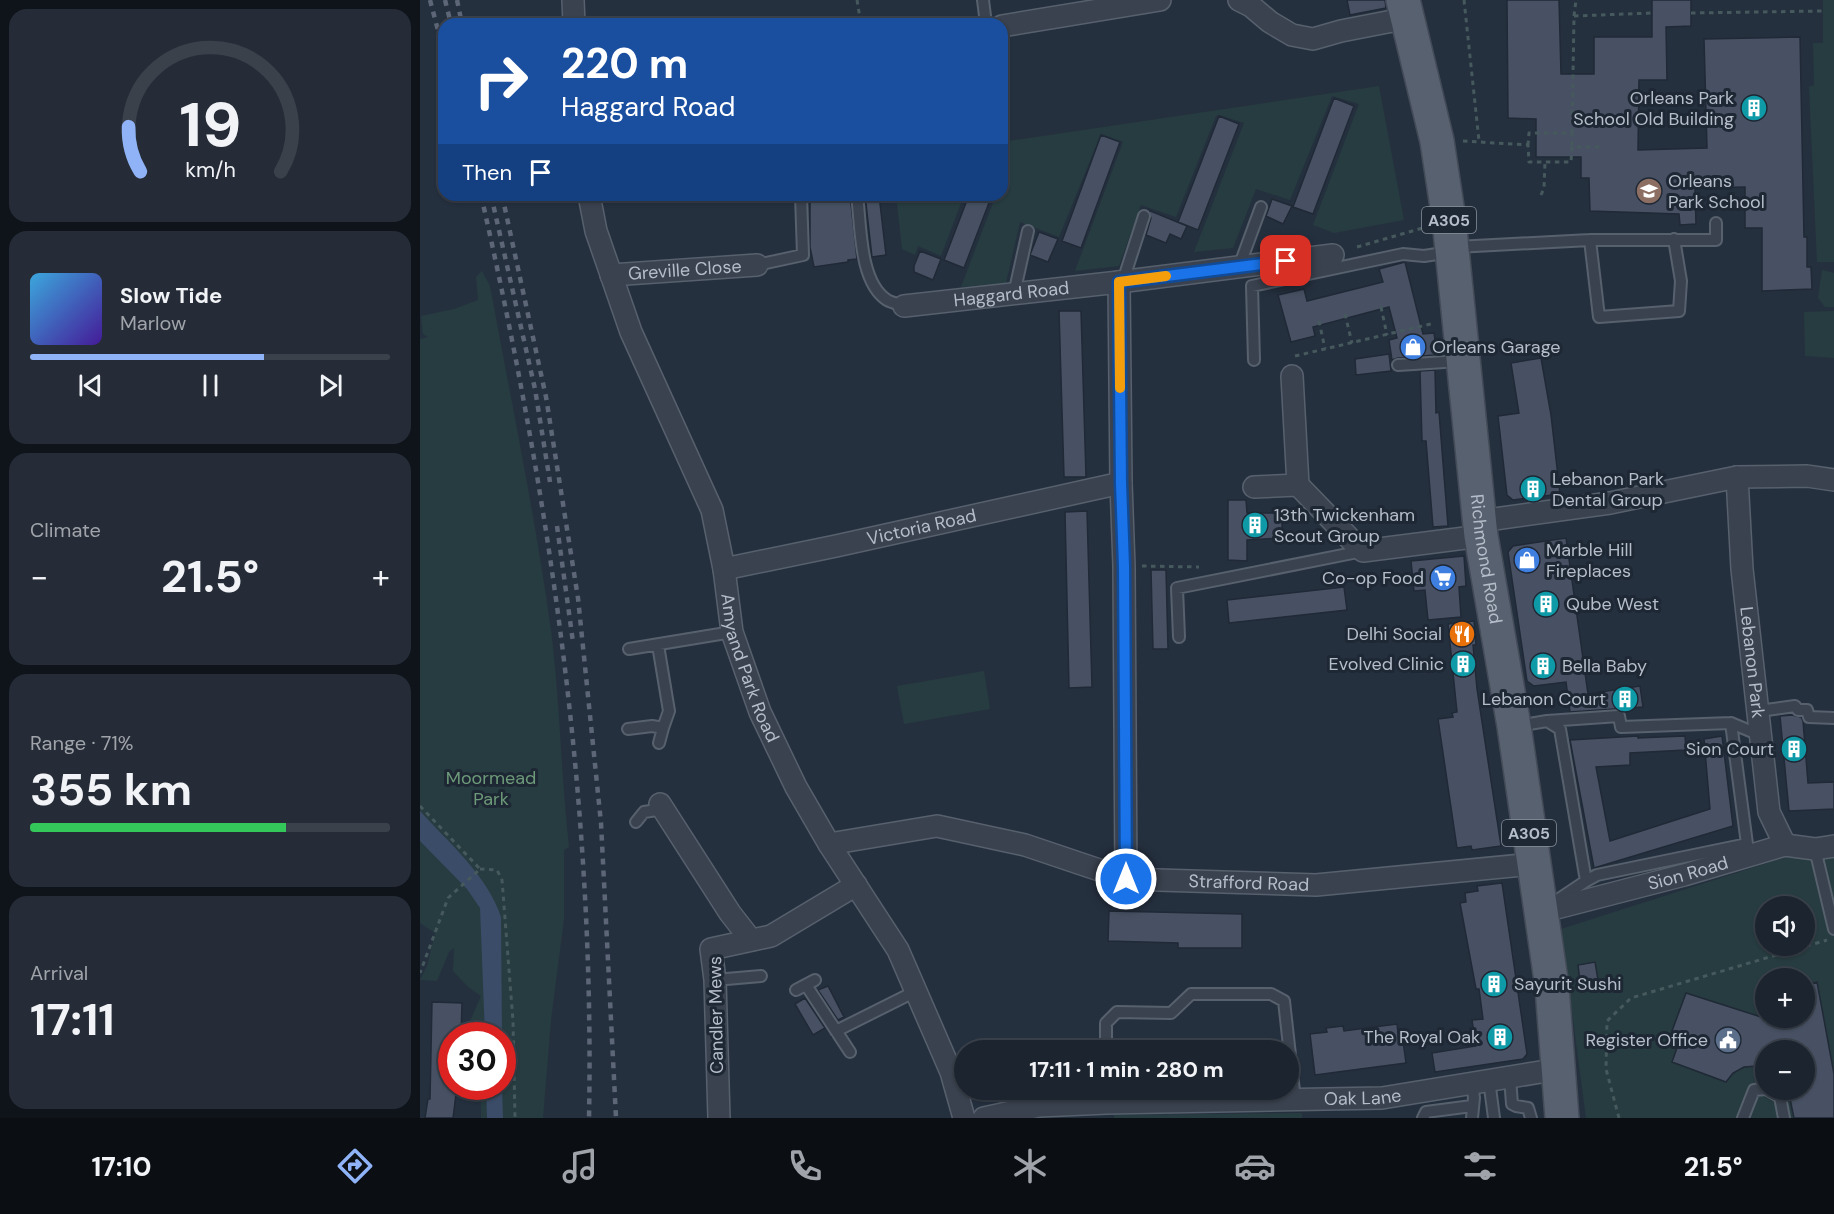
<!DOCTYPE html>
<html lang="en">
<head>
<meta charset="utf-8">
<style>
  :root { --surface:#1c242f; --page:#252c37; --text:#f1f3f6; --muted:#a0a4aa; --line:#3a414b; --accent:#8fb3f6 }
  body { margin:0; font-family:"DM Sans",sans-serif; background:var(--page); color:var(--text); height:100vh; display:flex; flex-direction:column; font-size:22px; white-space:nowrap }
  * { box-sizing:border-box; margin:0 }
  p { font-size:20px; color:var(--muted) }
  .icon { flex:none; width:33px; height:33px; fill:none; stroke:currentColor; stroke-width:2; stroke-linecap:round; stroke-linejoin:round }
  .map { position:relative; flex:1; overflow:hidden }
  .side { display:flex; flex-direction:column; gap:9px; padding:9px; background:#0f141a; width:420px }
  .side>* { flex:none }
  .hud { position:absolute; left:18px; top:18px; width:570px; height:183px; border-radius:18px; box-shadow:0 2px 4px #0004,0 0 0 2px var(--line); background:#1a4fa0; color:#fff; overflow:hidden }
  .fabs { position:absolute; left:1335px; top:896px; display:grid; gap:12px }
  .fabs a { display:grid; place-items:center; width:60px; height:60px; border-radius:50%; background:var(--surface); box-shadow:0 2px 4px #0004,0 0 0 2px var(--line); font-size:30px }
  .speed { position:absolute; left:18px; top:1022px; display:flex; gap:12px; font-size:30px; font-weight:700; text-align:center }
  .speed>* { display:grid; place-content:center; width:78px; height:78px; border-radius:50%; background:var(--surface); box-shadow:0 2px 4px #0004,0 0 0 2px var(--line); line-height:1 }
  .speed .limit { border:9px solid #d22; background:#fff; color:#111 }
  .pin { position:absolute; display:grid; place-items:center; width:51px; height:51px; color:#fff; margin:-26px; border-radius:12px; box-shadow:0 3px 9px #0006 }
  .me { position:absolute; width:66px; margin:-33px; rotate:0deg; stroke-linejoin:round; filter:drop-shadow(0 0 4px #0008) }
  .turn { display:flex; align-items:center; gap:21px; height:126px; padding:0 24px; font-size:27px }
  .turn .icon { width:78px; height:78px; stroke-width:2.5 }
  .turn b { display:block; font-size:42px; line-height:51px }
  .then { display:flex; align-items:center; height:57px; padding:0 24px; background:#0003; gap:12px; font-size:22px }
  .big { font-size:45px; font-weight:700; line-height:1.1 }
  .side .card { flex:1; display:flex; flex-direction:column; justify-content:center; gap:9px; min-width:0; padding:0 21px; border-radius:18px; background:var(--page) }
  .side .dial { align-items:center; gap:0 }
  .dial svg { height:156px; overflow:visible; fill:none; stroke:var(--line); stroke-width:7; stroke-linecap:round; text-anchor:middle }
  .dial text { fill:var(--text); stroke:none }
  .song { display:flex; align-items:center; gap:18px }
  .cover { width:72px; height:72px; border-radius:9px; background:linear-gradient(135deg,hsl(200 70% 55%),hsl(260 70% 35%)) }
  .played { height:6px; border-radius:3px; background:linear-gradient(90deg,var(--accent) 65%,var(--line) 65%) }
  .keys { display:flex; justify-content:space-around; direction:ltr }
  .heat { display:flex; justify-content:space-between; align-items:center; font-size:33px; direction:ltr }
  .charge { height:9px; border-radius:4px; background:linear-gradient(90deg,#34c759 71%,var(--line) 0) }
  .trip { position:absolute; left:534px; top:1040px; width:345px; height:60px; border-radius:30px; background:var(--surface); box-shadow:0 2px 4px #0004,0 0 0 2px var(--line); font-weight:700; line-height:60px; text-align:center }
  .tab-bar { display:flex; height:96px; justify-content:space-around; align-items:center; background:#0b0e13; color:var(--muted) }
  .tab-bar .icon { width:42px; height:42px }
  .tab-bar .active { color:var(--accent) }
  .tab-bar b { font-size:27px; color:var(--text) }
  main { display:flex; flex:1; min-height:0 }
  .map>svg:first-child { display:block }
  .green { fill:#273c40; fill-rule:evenodd }
  .water { fill:#3b4c68 }
  .building { fill:#475163; stroke:#202936; stroke-width:1.5 }
  .lines { fill:none; stroke-linecap:round; stroke-linejoin:round }
  .service-casing { stroke:#57606d; stroke-width:14 }
  .minor-casing { stroke:#57606d; stroke-width:24 }
  .primary-casing { stroke:#434b58; stroke-width:36 }
  .path { stroke:#46595d; stroke-width:3; stroke-dasharray:4.5 4.5; stroke-linecap:butt }
  .service { stroke:#3a424f; stroke-width:10 }
  .minor { stroke:#3a424f; stroke-width:21 }
  .primary { stroke:#58616f; stroke-width:33 }
  .rail { stroke:#5c6676; stroke-width:4.5; stroke-dasharray:6 6; stroke-linecap:butt }
  .route-casing { stroke:#114b97; stroke-width:15 }
  .route { stroke:#1a73e8; stroke-width:10 }
  .slow { stroke:#f59e0b; stroke-width:10 }
  .labels { text-anchor:middle; dominant-baseline:central; stroke-width:6; stroke-linejoin:round; paint-order:stroke }
  .shield { fill:#1e2734; stroke:#88909d; stroke-width:1.5 }
  .shield-label { font-size:16px; font-weight:bold; fill:#b6bdca }
  .poi-label { font-size:18px; fill:#b6bdca; stroke:#1e2734; text-anchor:end }
  .street-label { font-size:18px; fill:#b6bdca; stroke:#1e2734 }
  .park-label { font-size:18px; fill:#6d9a79; stroke:#1e2734 }
</style>
</head>
<body>
<main>
<section class="side">
<div class="card dial"><svg viewBox="0 0 100 80">
<path d="M14 69A42 42 0 1 1 86 69"/>
<path d="M14 69A42 42 0 0 1 8 46" stroke="#8fb3f6"/>
<text x="50" y="56" font-size="32" font-weight="700">19</text>
<text x="50" y="72" font-size="11">km/h</text>
</svg></div>
<div class="card">
<div class="song"><i class="cover"></i><div><b>Slow Tide</b><p>Marlow</p></div></div>
<div class="played"></div>
<div class="keys"><svg class="icon" aria-label="previous" viewBox="0 0 24 24"><path d="M18 5L8 12l10 7zM5 5v14"/></svg><svg class="icon" aria-label="pause" viewBox="0 0 24 24"><path d="M8 5v14M16 5v14"/></svg><svg class="icon" aria-label="next" viewBox="0 0 24 24"><path d="M6 5l10 7-10 7zM19 5v14"/></svg></div>
</div>
<div class="card"><p>Climate</p>
<div class="heat"><a>−</a><b class="big">21.5°</b><a>+</a></div>
</div>
<div class="card"><p>Range · 71%</p><b class="big">355 km</b><div class="charge"></div></div>
<div class="card"><p>Arrival</p><b class="big">17:11</b></div>
</section>
<div class="map">
<svg width="1414" height="1118" viewBox="0 0 1414 1118">
  <rect width="100%" height="100%" fill="#25303f"/>
  <!-- green -->
  <path class="green" d="M1403 0H1414V262H1397L1389 87 1394 85 1393 43H1403Z
    M959 86 984 220 914 233 893 225 939 104 912 96 870 200 836 189 813 248 774 252 824 123 799 115 796 116 756 217 721 205 699 266 655 271 703 142 681 134 639 237 600 222 586 283 541 287 576 195H582V142Z
    M476 195H544L521 256 498 246 495 255 482 249Z
    M1402 270 1414 273V307H1405L1398 298Z
    M62 271 70 286C91 400 115 515 131 630 140 702 141 775 149 847L144 850V919L131 1020 123 1118H61V1086H82V1035H44L61 996 48 987 33 971 34 948 29 952 17 981 0 980 7 966 15 933 0 923V339L8 337 3 334 1 316 34 309 58 300 56 277Z
    M1414 311V358L1385 356 1384 312Z
    M564 671 570 709 484 724 477 686Z
    M1376 854 1414 858V1074L1397 983 1385 986 1384 978H1346V1017L1253 1031 1256 1032 1257 1048 1252 1062 1306 1082C1316 1070 1327 1063 1343 1067L1345 1065 1346 1089H1369L1374 1118H1166L1141 929ZM1346 906H1384V945H1346Z
    M882 1113V1118H694V1115Z"/>
  <!-- water -->
  <path class="water" d="M0 811C28 842 68 876 81 917L82 1035H65L60 908 47 889 0 841Z
    M66 1086H82L83 1118H67Z"/>
  <!-- building -->
  <path class="building" d="M927 0H965L966 8 930 15Z
    M1087 0H1139L1141 74H1174V37H1232V0H1271V26L1246 27 1247 80H1219L1218 150 1287 148 1284 39 1380 37 1384 237H1387V267H1391L1392 289 1342 291V228H1325V187L1275 188 1276 224 1260 225 1259 214 1170 211 1169 178H1161V157H1116V119L1088 118Z
    M914 98 934 106 893 214 873 207Z
    M799 116 819 124 778 230 758 222Z
    M681 135 700 142 661 248 642 241Z
    M390 195H430L437 259 428 260V262L394 267 390 247Z
    M445 195H459L466 255 452 257Z
    M549 195H572L544 268 524 260Z
    M852 199 872 206 863 224 846 216Z
    M728 210 767 226 761 239 750 234 746 243 726 235 731 218Z
    M619 232 638 239 628 262 610 255Z
    M500 251 521 259 513 280 494 272V266Z
    M985 262 1003 334 1014 333 1017 354 1015 355 978 358 972 360 969 340 977 338 969 307 893 327 895 336 871 342 858 295 884 289 887 301 963 282 959 269Z
    M639 311H661L666 477H644Z
    M969 354 971 371 936 375 935 359Z
    M1121 358 1131 415 1140 494 1093 500 1087 495 1078 416 1099 413 1091 363Z
    M1015 370 1016 413 1019 412 1028 526 1013 527 1006 441H1002L1000 371Z
    M808 500H826L827 513H862V538L827 540V561L808 560Z
    M667 511 672 687 649 688 645 512Z
    M1146 538 1168 694 1220 686 1223 707 1150 712 1146 682 1114 686 1107 681 1088 552 1093 546Z
    M1044 556 1046 586 1039 587 1041 617 1008 620 1005 590 994 591 991 561Z
    M731 570H746L748 649H733Z
    M924 587 927 610 809 623 807 600Z
    M1054 621 1056 645H1053L1057 689 1081 846 1052 850 1051 846 1037 848 1018 719 1033 717 1032 713 1037 712 1028 624Z
    M1372 715 1381 717 1383 721 1388 783 1414 782V809L1369 811 1360 716Z
    M1218 736V738L1265 736 1266 750 1210 753V765L1176 767 1190 841 1290 809 1284 739 1302 736 1313 826 1174 868 1150 740Z
    M1082 883 1107 1054 1103 1059 1015 1072 1012 1053 1056 1046 1052 1020 1063 1019 1059 989H1056L1040 903 1046 902 1045 893 1058 891 1057 886Z
    M689 911 822 914V948H758V943L688 941Z
    M1175 962 1179 986 1161 989 1158 965Z
    M1397 982 1414 1074V1118H1374L1368 1089H1384V1050H1346V1068L1337 1066 1324 1067 1313 1073 1306 1082 1252 1062 1257 1048 1251 1046 1256 1032 1252 1031 1266 993 1341 1017H1384V986Z
    M408 986 424 1017 418 1020 398 990Z
    M385 998 405 1028 393 1035 375 1004Z
    M12 1002 42 1003 41 1035H32V1086H37L33 1118H5L8 1099H10Z
    M977 1024 979 1042 983 1041 986 1063 895 1075 890 1034 907 1032 906 1028 923 1026 924 1031Z"/>
  <g class="lines">
    <defs>
      <path id="service" d="M563 0 566 24
        M437 195C441 225 439 282 467 300 472 303 479 304 484 306
        M1170 240 1179 317 1259 311 1261 281 1254 239
        M1036 247 1170 240H1296V223
        M337 265 383 255 381 195
        M819 267 841 207
        M703 281 724 216
        M594 294 608 231
        M834 360 832 286 983 254 1004 256 1030 252
        M978 365 1040 361
        M759 637 757 588 943 551
        M209 649 312 632
        M1339 711 1375 706 1378 710H1387L1389 717 1414 718
        M1127 721 1140 729 1166 881 1136 901
        M1097 726 1127 721 1199 716 1201 727 1311 723 1342 736
        M208 729 232 726 243 728 249 711 238 645
        M239 743 243 728
        M216 822 224 812 243 809
        M1395 849 1414 929
        M1166 881 1177 875 1327 844 1311 723
        M295 980 341 976
        M386 985 430 1052
        M376 990 395 980
        M416 1031 496 991
        M686 1050V1023L697 1012 751 1013 771 994H851L864 1001 875 1100
        M1090 1077 1092 1104 1096 1106 1108 1108 1111 1118
        M1069 1080 1074 1118
        M1003 1118 1006 1112 1052 1106
        M1052 1118 1054 1098 1052 1083
        M1323 1118 1334 1090 1346 1089 1360 1097 1364 1118"/>
      <g id="minor">
        <path d="M153 0 154 24"/>
        <path d="M819 0 831 6 850 22 872 35 893 39 921 31 988 18"/>
        <path d="M582 26 740 0"/>
        <path id="s1" d="M169 195 176 231 211 332 292 510 304 569 312 632 340 712 376 787 409 844 478 950 531 1072 544 1118"/>
        <path id="s2" d="M191 275 337 265"/>
        <path d="M699 282 913 255"/>
        <path id="s3" d="M484 306 699 282 701 483 704 566 706 879"/>
        <path d="M872 376 878 485 934 543 943 551 1061 536"/>
        <path id="s4" d="M1317 477 1322 569 1349 812 1365 845"/>
        <path d="M834 487 878 485"/>
        <path d="M1060 521 1190 503 1317 477 1387 476 1414 480"/>
        <path id="s5" d="M304 569 416 546 701 483"/>
        <path d="M240 804 310 913 331 940"/>
        <path id="s6" d="M409 844 517 826 605 845 706 879 896 885 1113 864"/>
        <path id="s7" d="M1121 912 1264 875 1365 845 1395 849 1414 846"/>
        <path d="M299 1118 295 980 291 949 351 936 436 885"/>
        <path id="s8" d="M564 1118 619 1106 687 1103 962 1098 1139 1069"/>
      </g>
      <g id="primary">
        <path id="s9" d="M983 0 1017 141 1029 220 1061 536 1094 726 1132 987 1142 1118"/>
      </g>
    </defs>
    <!-- service casing -->
    <use href="#service" class="service-casing"/>
    <!-- minor casing -->
    <use href="#minor" class="minor-casing"/>
    <!-- primary casing -->
    <use href="#primary" class="primary-casing"/>
    <!-- path -->
    <path class="path" d="M437 0 441 24
      M1044 0 1059 141
      M1271 13 1403 11
      M1154 16 1232 13
      M1152 133 1154 16 1156 0
      M1043 141 1108 145 1109 162H1151L1152 147H1184
      M1108 145 1109 133H1152V147
      M1121 195 1124 188 1125 162
      M937 247 1006 227
      M961 307 967 335
      M925 314 932 343
      M899 321 905 349
      M875 356 1015 323
      M722 566 779 567
      M0 806 60 869 28 898 0 973
      M60 869 77 870 82 880 93 1021 95 1118
      M1199 1118 1186 1069 1187 1021 1211 998 1407 940"/>
    <!-- service -->
    <use href="#service" class="service"/>
    <!-- minor -->
    <use href="#minor" class="minor"/>
    <!-- primary -->
    <use href="#primary" class="primary"/>
    <!-- rail -->
    <path class="rail" d="M10 0 24 53
      M25 0 31 24
      M37 0 42 24
      M61 195C130 498 175 807 169 1118
      M71 195 115 389 130 482
      M82 195 126 397 158 598 181 823 196 1118
      M137 526 153 642"/>
  </g>
  <g class="lines">
    <defs>
      <path id="route" d="M706 879 704 566 701 483 699 282 866 261"/>
    </defs>
    <!-- route casing -->
    <use href="#route" class="route-casing"/>
    <!-- route -->
    <use href="#route" class="route"/>
    <!-- slow -->
    <path class="slow" d="M700 388 699 282 746 276"/>
  </g>
  <!-- icons -->
  <defs>
    <symbol id="building-disc" viewBox="-11 -11 22 22"><circle r="9.5" fill="#0f9aa8" stroke="#1e2734"/><path d="M-4-6H4V6H1V3H-1V6H-4ZM-2.5-4.3h1.7v1.8h-1.7ZM.8-4.3h1.7v1.8H.8ZM-2.5-1h1.7V.8h-1.7ZM.8-1h1.7V.8H.8Z" fill="#fff"/></symbol>
    <symbol id="school-disc" viewBox="-11 -11 22 22"><circle r="9.5" fill="#8d6e63" stroke="#1e2734"/><path d="M0-5L7-2L0 1L-7-2ZM-4 1L0 2.5L4 1V4Q0 6-4 4Z" fill="#fff"/></symbol>
    <symbol id="shop-disc" viewBox="-11 -11 22 22"><circle r="9.5" fill="#3f7fe0" stroke="#1e2734"/><path d="M-5-2.5h2.3a2.7 3.5 0 0 1 5.4 0H5L5.5 6h-11ZM-1.5-2.5h3a1.5 2.3 0 0 0-3 0Z" fill="#fff"/></symbol>
    <symbol id="supermarket-disc" viewBox="-11 -11 22 22"><circle r="9.5" fill="#3f7fe0" stroke="#1e2734"/><path d="M-6-5.5h2.5l.6 2H6L4.5 2H-2.5L-4.4-4H-6ZM-1.5 3.2a1.3 1.3 0 1 0 .1 0ZM3 3.2a1.3 1.3 0 1 0 .1 0Z" fill="#fff"/></symbol>
    <symbol id="restaurant-disc" viewBox="-11 -11 22 22"><circle r="9.5" fill="#e8710a" stroke="#1e2734"/><path d="M-5-6h1v4h1v-4h1v4h1v-4h1v5L-1.5 .5V6h-2V.5L-5-1ZM5-6V6H3V1.5H1.5Q1.5-4 5-6Z" fill="#fff"/></symbol>
    <symbol id="civic-disc" viewBox="-11 -11 22 22"><circle r="9.5" fill="#5c6f8a" stroke="#1e2734"/><path d="M-.6-6.5H3V-4.5H.6V-3L4-1V1h2V6H-6V1h2V-1L-.6-3ZM-1.2 2.5V6h2.4V2.5Z" fill="#fff"/></symbol>
  </defs>
  <g fill-rule="evenodd">
    <use href="#building-disc" x="1319" y="93" width="30" height="30"/>
    <use href="#school-disc" x="1214" y="176" width="30" height="30"/>
    <use href="#shop-disc" x="978" y="332" width="30" height="30"/>
    <use href="#building-disc" x="1098" y="474" width="30" height="30"/>
    <use href="#building-disc" x="820" y="510" width="30" height="30"/>
    <use href="#shop-disc" x="1092" y="545" width="30" height="30"/>
    <use href="#supermarket-disc" x="1008" y="563" width="30" height="30"/>
    <use href="#building-disc" x="1111" y="589" width="30" height="30"/>
    <use href="#restaurant-disc" x="1027" y="619" width="30" height="30"/>
    <use href="#building-disc" x="1028" y="649" width="30" height="30"/>
    <use href="#building-disc" x="1108" y="651" width="30" height="30"/>
    <use href="#building-disc" x="1190" y="684" width="30" height="30"/>
    <use href="#building-disc" x="1359" y="734" width="30" height="30"/>
    <use href="#building-disc" x="1059" y="969" width="30" height="30"/>
    <use href="#building-disc" x="1065" y="1022" width="30" height="30"/>
    <use href="#civic-disc" x="1293" y="1025" width="30" height="30"/>
  </g>
  <g class="labels">
    <!-- shield labels -->
    <g class="shield">
      <rect x="1002" y="207" width="54" height="26" rx="4.5"/>
      <rect x="1082" y="820" width="54" height="26" rx="4.5"/>
    </g>
    <g class="shield-label">
      <text x="1029" y="220">A305</text>
      <text x="1109" y="833">A305</text>
    </g>
    <!-- poi labels -->
    <g class="poi-label">
      <text x="1314" y="98">Orleans Park<tspan x="1314" dy="21">School Old Building</tspan></text>
      <text x="1248" y="181" text-anchor="start">Orleans<tspan x="1248" dy="21">Park School</tspan></text>
      <text x="1012" y="347" text-anchor="start">Orleans Garage</text>
      <text x="1132" y="479" text-anchor="start">Lebanon Park<tspan x="1132" dy="21">Dental Group</tspan></text>
      <text x="854" y="515" text-anchor="start">13th Twickenham<tspan x="854" dy="21">Scout Group</tspan></text>
      <text x="1126" y="550" text-anchor="start">Marble Hill<tspan x="1126" dy="21">Fireplaces</tspan></text>
      <text x="1004" y="578">Co-op Food</text>
      <text x="1146" y="604" text-anchor="start">Qube West</text>
      <text x="1022" y="634">Delhi Social</text>
      <text x="1024" y="664">Evolved Clinic</text>
      <text x="1142" y="666" text-anchor="start">Bella Baby</text>
      <text x="1186" y="699">Lebanon Court</text>
      <text x="1354" y="749">Sion Court</text>
      <text x="1094" y="984" text-anchor="start">Sayurit Sushi</text>
      <text x="1060" y="1037">The Royal Oak</text>
      <text x="1288" y="1040">Register Office</text>
    </g>
    <!-- street labels -->
    <g class="street-label">
      <text stroke="none"><textPath href="#s2" startOffset="74">Greville Close</textPath></text>
      <text stroke="none"><textPath href="#s3" startOffset="108">Haggard Road</textPath></text>
      <text stroke="none"><textPath href="#s5" startOffset="202">Victoria Road</textPath></text>
      <text stroke="none"><textPath href="#s9" startOffset="566">Richmond Road</textPath></text>
      <text stroke="none"><textPath href="#s4" startOffset="186">Lebanon Park</textPath></text>
      <text stroke="none"><textPath href="#s1" startOffset="502">Amyand Park Road</textPath></text>
      <text stroke="none"><textPath href="#s7" startOffset="152">Sion Road</textPath></text>
      <text stroke="none"><textPath href="#s6" startOffset="429">Strafford Road</textPath></text>
      <text transform="translate(296 1015) rotate(-91)">Candler Mews</text>
      <text stroke="none"><textPath href="#s8" startOffset="380">Oak Lane</textPath></text>
    </g>
    <!-- park labels -->
    <g class="park-label">
      <text x="71" y="778">Moormead<tspan x="71" dy="21">Park</tspan></text>
    </g>
  </g>
</svg>
<div class="fabs">
<a><svg class="icon" aria-label="sound" viewBox="0 0 24 24"><path d="M4 9h4l5-4v14l-5-4H4zM17 9q2 3 0 6"/></svg></a>
<a>+</a>
<a>−</a>
</div>
<div class="speed"><div class="limit">30</div></div>
<div class="pin" style="left:866px;top:261px;background:#d93025"><svg class="icon" aria-label="arrive" viewBox="0 0 24 24"><path d="M6 21V4h12l-3 4 3 4H6"/></svg></div>
<svg class="me" style="left:706px;top:879px" viewBox="-20 -20 40 40"><circle r="17" fill="#1a73e8" stroke="#fff" stroke-width="3"/><path d="M0-11L8 9 0 5-8 9z" fill="#fff"/></svg>
<div class="trip">17:11 · 1 min · 280 m</div>
<div class="hud">
<div class="turn"><svg class="icon" aria-label="right" viewBox="0 0 24 24"><path d="M7 20v-9h11M14 6l5 5-5 5"/></svg><div><b>220 m</b>Haggard Road</div></div>
<div class="then">Then<svg class="icon" aria-label="arrive" viewBox="0 0 24 24"><path d="M6 21V4h12l-3 4 3 4H6"/></svg></div>
</div>
</div>
</main>
<nav class="tab-bar">
<b>17:10</b>
<svg class="icon active" aria-label="directions" viewBox="0 0 24 24"><path d="M12 3l9 9-9 9-9-9zM9 14v-3h6M13 9l2 2-2 2"/></svg>
<svg class="icon" aria-label="music" viewBox="0 0 24 24"><path d="M9 18V5l10-2v13"/><circle cx="6" cy="18" r="3"/><circle cx="16" cy="16" r="3"/></svg>
<svg class="icon" aria-label="phone" viewBox="0 0 24 24"><path d="M5 4h4l2 5-3 2q2 4 5 5l2-3 5 2v4C11 20 4 13 5 4z"/></svg>
<svg class="icon" aria-label="climate" viewBox="0 0 24 24"><path d="M12 3v18M4 7l16 10M4 17L20 7"/></svg>
<svg class="icon" aria-label="car" viewBox="0 0 24 24"><path d="M5 17H2v-5l4-1 3-4h7l3 4 3 1v5h-3M9 17h6M6 11h13"/><circle cx="7" cy="17" r="2"/><circle cx="17" cy="17" r="2"/></svg>
<svg class="icon" aria-label="filters" viewBox="0 0 24 24"><path d="M4 7h16M4 17h16"/><circle cx="9" cy="7" r="2"/><circle cx="15" cy="17" r="2"/></svg>
<b>21.5°</b>
</nav>
</body>
</html>
